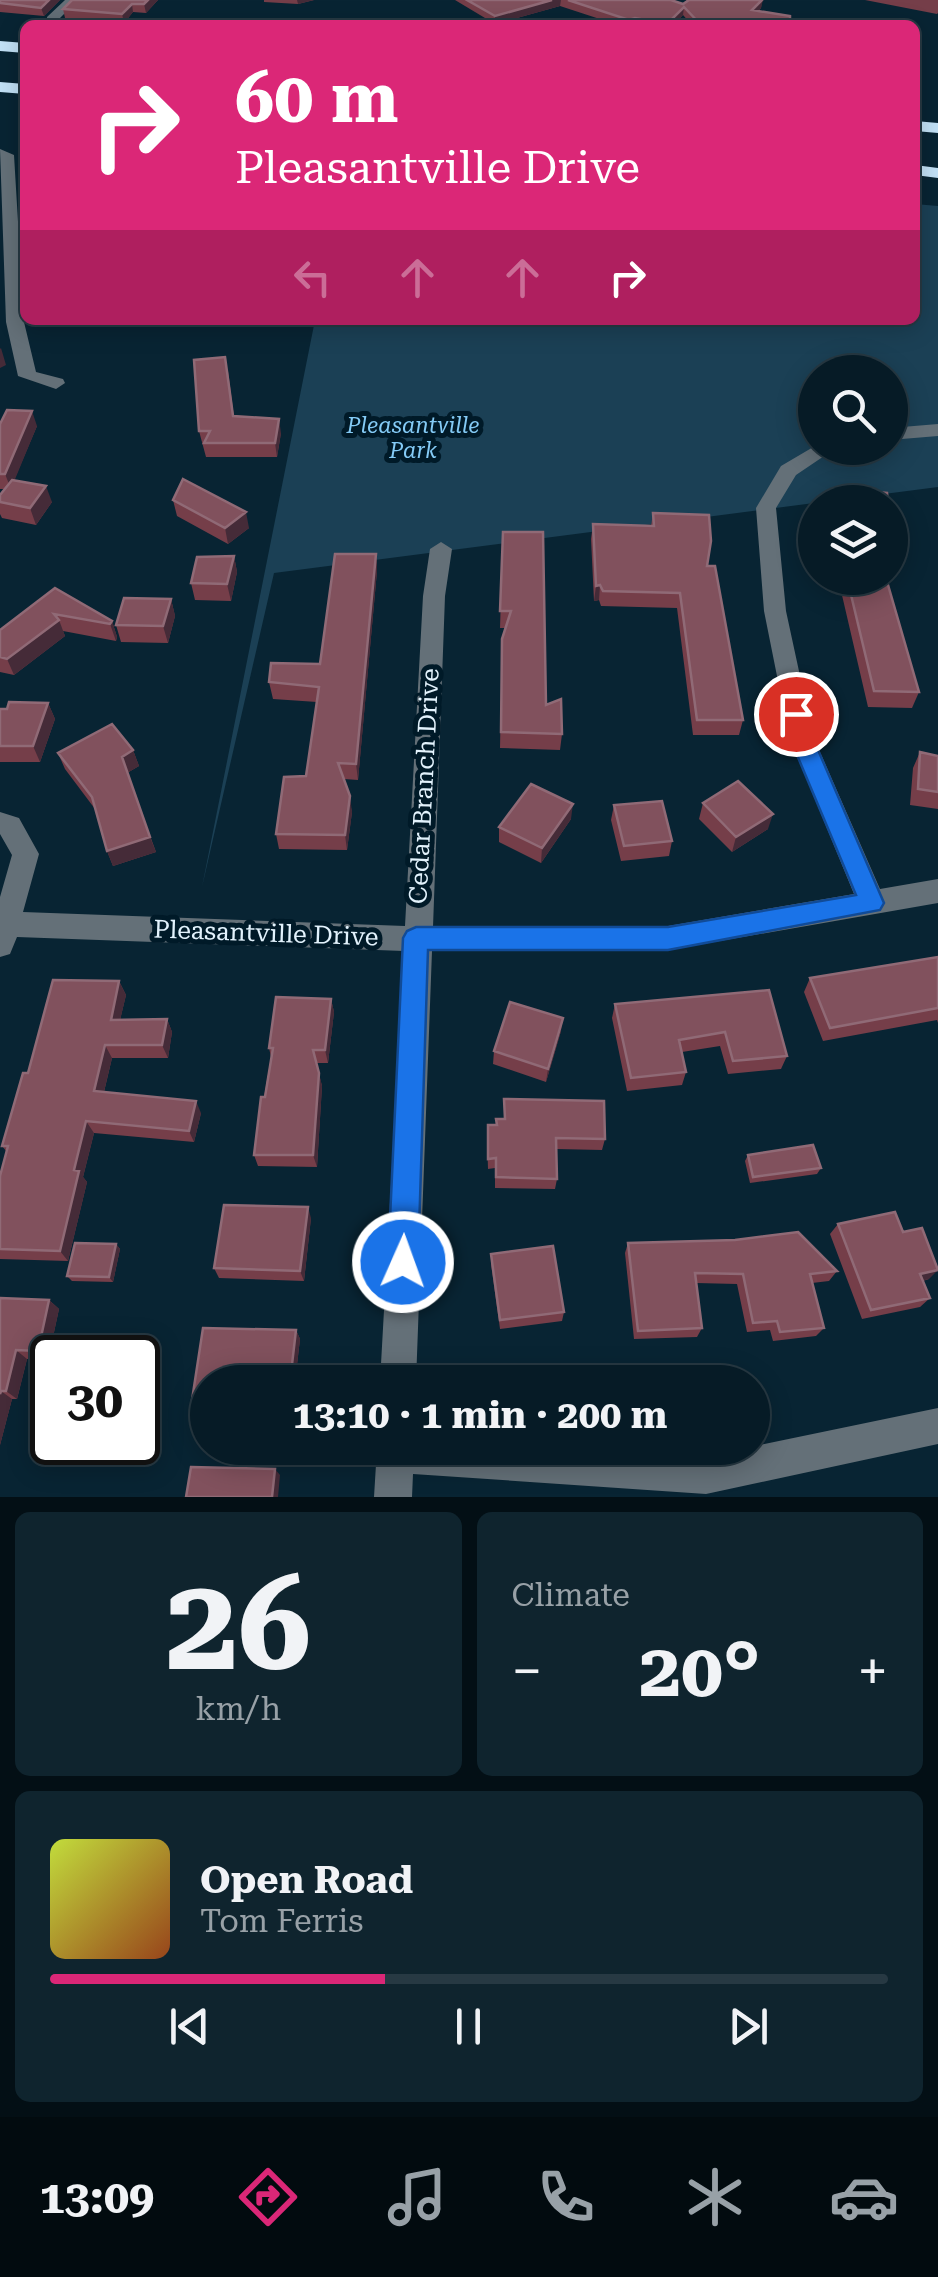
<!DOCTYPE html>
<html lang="en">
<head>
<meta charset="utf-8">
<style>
  :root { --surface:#061b26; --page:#0f242e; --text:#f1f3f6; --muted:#98a1a7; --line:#273943; --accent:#db2777 }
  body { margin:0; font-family:"Roboto Serif",serif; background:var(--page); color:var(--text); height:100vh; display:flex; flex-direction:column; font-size:38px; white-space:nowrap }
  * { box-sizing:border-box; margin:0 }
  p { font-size:32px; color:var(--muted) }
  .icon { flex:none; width:55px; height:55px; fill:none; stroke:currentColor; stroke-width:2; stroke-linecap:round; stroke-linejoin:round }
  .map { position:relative; height:1497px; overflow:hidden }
  .sheet { display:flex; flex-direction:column; gap:15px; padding:15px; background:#030f15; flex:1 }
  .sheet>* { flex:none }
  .hud { position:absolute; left:20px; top:20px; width:900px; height:305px; border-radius:15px; box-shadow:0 5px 25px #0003,0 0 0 2px var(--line); background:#db2777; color:#fff; overflow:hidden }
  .buttons { position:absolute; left:798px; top:355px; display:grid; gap:20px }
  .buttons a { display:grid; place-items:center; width:110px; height:110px; border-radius:50%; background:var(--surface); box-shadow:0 5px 25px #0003,0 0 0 2px var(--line); font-size:50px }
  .speed { position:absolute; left:30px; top:1335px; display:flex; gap:20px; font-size:50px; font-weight:700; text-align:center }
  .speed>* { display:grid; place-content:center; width:130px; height:130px; border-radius:50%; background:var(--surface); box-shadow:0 5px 25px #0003,0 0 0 2px var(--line); line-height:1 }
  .speed .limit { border:5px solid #111; border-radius:15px; background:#fff; color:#111 }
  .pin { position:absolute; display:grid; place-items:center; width:85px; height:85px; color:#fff; margin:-42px; border:5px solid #fff; border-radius:50%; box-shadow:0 2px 10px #0007 }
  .me { position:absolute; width:110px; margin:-55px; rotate:2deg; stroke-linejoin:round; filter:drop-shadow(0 0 8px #0008) }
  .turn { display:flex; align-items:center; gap:35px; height:210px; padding:0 50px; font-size:45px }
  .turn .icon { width:130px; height:130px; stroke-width:2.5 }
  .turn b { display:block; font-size:70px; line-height:85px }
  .lanes { display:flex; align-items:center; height:95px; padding:0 50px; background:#0003; justify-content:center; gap:50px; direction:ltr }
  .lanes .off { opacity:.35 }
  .big { font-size:75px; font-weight:700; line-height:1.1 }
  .sheet .tile { flex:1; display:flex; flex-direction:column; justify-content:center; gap:15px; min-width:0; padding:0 35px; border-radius:15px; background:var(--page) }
  .sheet .dial { align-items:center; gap:0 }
  .dial b { font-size:130px; line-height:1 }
  .song { display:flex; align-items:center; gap:30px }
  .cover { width:120px; height:120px; border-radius:15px; background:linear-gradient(135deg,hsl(70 70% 55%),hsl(20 70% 35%)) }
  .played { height:10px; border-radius:5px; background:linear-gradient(90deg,var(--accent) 40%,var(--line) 40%) }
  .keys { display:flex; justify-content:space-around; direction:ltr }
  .heat { display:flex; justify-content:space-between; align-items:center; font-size:55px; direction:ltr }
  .sheet .tiles { flex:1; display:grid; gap:15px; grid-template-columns:1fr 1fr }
  .tile:last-child { grid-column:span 2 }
  .trip { position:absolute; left:190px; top:1365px; width:580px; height:100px; border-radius:50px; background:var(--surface); box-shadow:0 5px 25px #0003,0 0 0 2px var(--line); font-weight:700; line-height:100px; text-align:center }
  .tab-bar { display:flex; height:160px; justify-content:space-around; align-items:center; background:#020b0f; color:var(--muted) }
  .tab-bar .icon { width:70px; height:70px }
  .tab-bar .on { color:var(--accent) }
  .tab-bar b { font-size:45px; color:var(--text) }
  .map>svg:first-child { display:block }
  .green { fill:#1b4055; fill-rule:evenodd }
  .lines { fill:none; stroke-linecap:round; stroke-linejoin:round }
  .minor { fill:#647078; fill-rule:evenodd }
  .highway { fill:#c2e1f6; fill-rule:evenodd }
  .wall { fill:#753e49 }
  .shaded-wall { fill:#452b38 }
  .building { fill:#81515d; stroke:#906a76; stroke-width:2.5 }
  .route { fill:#1a73e8; stroke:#114b97; stroke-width:2.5 }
  .labels { text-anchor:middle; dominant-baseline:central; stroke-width:10; stroke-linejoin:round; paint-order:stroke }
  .far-park-label { font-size:22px; font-style:italic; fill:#84cbf6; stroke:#001a28 }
  .street-label { font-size:25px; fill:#e2f2fc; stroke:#001a28 }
</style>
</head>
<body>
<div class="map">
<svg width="938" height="1497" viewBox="0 0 938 1497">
  <rect width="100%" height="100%" fill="#082433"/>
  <!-- green -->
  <path class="green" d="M915 204 938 206V487L274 573 202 887 315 320H915ZM815 372H890V448H815Z"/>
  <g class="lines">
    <!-- minor -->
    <path class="minor" d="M65 0H78L55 23H47V17Z
      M0 149 14 155 24 322 36 372 63 379 65 383 56 389 18 376 6 322Z
      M938 424V436L890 440V428Z
      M815 446 836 448 796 475 776 508 786 611 813 736 880 889 938 879V903L668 950 432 951 416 1382H380L404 951 17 937 10 954 0 957V897L12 855 0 834V812L19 818 39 854 23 912 405 926 423 596 430 549 441 542 452 549 445 596 433 927 668 926 854 894 789 736 764 611 756 508 781 466Z
      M938 1408V1444L706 1494 413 1474 412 1497H374L377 1448H574L706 1456Z"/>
    <!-- highway -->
    <path class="highway" d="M0 41 25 43V53L0 51Z
      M0 82 25 84V94L0 92Z
      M915 121 938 123V133L915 131Z
      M915 165 938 168V178L915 175Z"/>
  </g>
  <!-- wall -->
  <path class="wall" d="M0 0H60L44 16 0 12Z
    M72 0H158L146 13 133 12 124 23 65 18 63 9Z
    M264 0H314L298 4 264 2Z
    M455 0H671L683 4 687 0H762L761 8 758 11 790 25H692L683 15 673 25H618L560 6 495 24Z
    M865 0H938V13L937 14Z
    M228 371 234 417 281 433 277 457H206L199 431Z
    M0 424 37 426 14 480 52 502 36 525 2 518 0 514V495L5 489H0Z
    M173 500 249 528 228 544 177 516Z
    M653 513 707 566 743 720 739 735H693L677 608 601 606 599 600 594 601 591 539 593 524 651 526Z
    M503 532 546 705 562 734 560 750 500 748 502 639 506 628H500Z
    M376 554 377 571 358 780 344 779 352 812 347 850 279 849 276 834 306 776 317 702 273 699 269 682 320 664Z
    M234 556 237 572 231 601 195 600 191 583Z
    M838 578H886L919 692 912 708 868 707Z
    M55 588 112 621 117 637 116 641 63 631 65 636 14 675 0 672V630Z
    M171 599 175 616 168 643 121 642 116 625Z
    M48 703 55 719 40 762H0V709Z
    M133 750 139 766 127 773 156 852 113 866 107 851 95 809 65 769 58 753Z
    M920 752 938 756V809L910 805 913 768Z
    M703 803 768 829 732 852 699 819Z
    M614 805 672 841 669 856 621 861 611 820Z
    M571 819 541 863 499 842V827Z
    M938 957V1023L937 1020 823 1041 804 992 810 978Z
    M119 981 126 995 120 1020 167 1019 172 1032 168 1058H112L104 1092 201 1113 194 1142 94 1133 83 1177 87 1182 68 1261 0 1259V1176L7 1152 2 1146 28 1073Z
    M769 990 787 1056 781 1069 728 1074 720 1046 682 1052 686 1072 682 1085 627 1091 612 1018 615 1004Z
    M331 999 334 1012 328 1063H316L322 1086 317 1167 258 1166 254 1155 271 1057 269 1048Z
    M561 1031 546 1082 493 1064 494 1051Z
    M504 1099 605 1139 602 1150 556 1149 557 1179 555 1189 495 1188V1168L488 1169 487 1136 496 1125V1119H504Z
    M748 1155 821 1168 817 1174 750 1183 745 1161Z
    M311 1218 304 1281 219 1278 214 1268Z
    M838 1224 903 1232 929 1279 923 1281 930 1298 920 1307 862 1319 830 1234Z
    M628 1243 837 1271 829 1281 812 1283 824 1328 816 1336 773 1341 770 1330 747 1332 737 1284 696 1283 702 1328 697 1337 634 1339 625 1253Z
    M116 1244 120 1249 113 1282 72 1281 67 1276Z
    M491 1254 564 1312 562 1321 500 1329 491 1264Z
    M0 1298 49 1300 59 1309 48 1360 27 1359 17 1399H12L0 1445Z
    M203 1328 296 1330 300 1339 295 1382H208V1408H199L192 1400Z"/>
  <!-- shaded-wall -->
  <path class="shaded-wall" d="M49 0H60L44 16 41 8Z
    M148 0H158L146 13 144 4Z
    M297 0H314L298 4Z
    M552 0H561L560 6 495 24V16Z
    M763 0 761 8 750 18 752 10Z
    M132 4 133 12 124 23 122 14Z
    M684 7 683 15 673 25H667Z
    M1 348 6 365 0 368V349Z
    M32 411 37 426 11 489 5 474Z
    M279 419 281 433 277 457 275 443Z
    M46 486 52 502 36 525 30 508Z
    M246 512 249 528 228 544 225 528Z
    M376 554 377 571 358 780 356 764Z
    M234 556 237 572 231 601 227 584Z
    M600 585 599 600 594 601 596 586Z
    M171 599 175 616 168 643 163 626Z
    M59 620 65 636 14 675 7 659Z
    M112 621 117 637 116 641 110 624Z
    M48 703 55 719 40 762 33 746Z
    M133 750 139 766 127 773 122 757Z
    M350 796 352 812 347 850 345 835Z
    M573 804 571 819 541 863 542 848Z
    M773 814 768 829 732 852 736 837Z
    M150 837 156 852 113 866 107 851Z
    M119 981 126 995 117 1033 111 1020Z
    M331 999 334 1012 328 1063 325 1050Z
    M563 1018 561 1031 546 1082 548 1069Z
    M167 1019 172 1032 168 1058 162 1045Z
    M105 1045 112 1058 101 1104 94 1091Z
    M319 1073 322 1086 317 1167 313 1155Z
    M196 1101 201 1113 194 1142 189 1131Z
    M86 1121 94 1133 83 1177 87 1182 68 1261 60 1251 74 1170Z
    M308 1207 311 1218 304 1281 300 1271Z
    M116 1244 120 1249 113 1282 109 1277Z
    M938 1270 929 1279 910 1284 920 1274Z
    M49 1300 59 1309 48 1360 38 1351Z
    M296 1330 300 1339 295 1382H290Z
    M16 1350 27 1359 17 1399 6 1391Z
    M1 1391 12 1399 0 1445V1394Z
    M275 1469 280 1475 278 1497H272Z"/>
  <!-- building -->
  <path class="building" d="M0 0H49L41 8 0 3Z
    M72 0H148L144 4H132L122 14 63 9Z
    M467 0H552L495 16Z
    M568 0H671L683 4 689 0H762L752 10 790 16V24L701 25 684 7 667 24 635 18 629 20Z
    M225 357 233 416 279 419 275 443H204L210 431H199L194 360Z
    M7 410 32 411 5 474H0V424Z
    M183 479 246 512 225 528 173 500Z
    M12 480 46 486 30 508 0 502V495Z
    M836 489 887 493 888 502H837Z
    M653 513 709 515 711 541 707 566H715L743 720H697L680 593 603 591 600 585 596 586 593 524 654 526Z
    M503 532H543L546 705 561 699 562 734 501 732 502 639 511 611H500Z
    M335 554H376L356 764 338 763 350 796 345 835 276 834 284 777 306 776 319 687 269 682 271 663 320 664Z
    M234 556 227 584 191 583 197 557Z
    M847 578H886L919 692 874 691Z
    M55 588 112 621 110 624 54 614 59 620 7 659 0 657V630Z
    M124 598 171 599 163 626 116 625Z
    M9 702 48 703 33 746H0V709H7Z
    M112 724 133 750 122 757 150 837 107 851 92 797 58 753Z
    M920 752 938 756V792L918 789Z
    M738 781 773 814 736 837 703 803Z
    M531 784 573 804 542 848 499 827Z
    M662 801 672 841 624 846 614 805Z
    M938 957V1008L830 1028 810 978Z
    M53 980 119 981 111 1020 167 1019 162 1045H105L94 1091 196 1101 189 1131 86 1121 74 1170 79 1171 60 1251 0 1249V1176L8 1146H2L23 1073H28Z
    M769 990 787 1056 733 1061 725 1032 679 1040 686 1072 631 1078 615 1004Z
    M276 997 331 999 325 1050H313L319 1073 313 1155H254L261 1097H265L273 1048H269Z
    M510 1002 563 1018 548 1069 494 1051Z
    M504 1099 604 1101 605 1139 556 1138 557 1179 496 1177V1158L488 1159V1125H497L496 1119H505Z
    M813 1145 821 1168 753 1177 748 1155Z
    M224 1205 308 1207 300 1271 214 1268Z
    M895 1212 903 1232 922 1228 938 1270 920 1274 930 1298 871 1310 838 1224Z
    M798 1232 837 1271 810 1274 824 1328 780 1332 777 1321 753 1323 743 1274 695 1273 702 1328 638 1331 628 1243 735 1240Z
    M75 1243 116 1244 109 1277 67 1276Z
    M553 1246 564 1312 500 1320 491 1254Z
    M0 1298 49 1300 38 1351 16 1350 6 1391H1L0 1394Z
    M203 1328 296 1330 290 1382H208V1401L192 1400Z
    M191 1467 275 1469 272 1497H186Z"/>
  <!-- route -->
  <path class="route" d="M796 706 808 714 812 736 884 903 880 910 668 950H428L418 1262 414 1272 403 1277 392 1272 388 1262 403 938 407 931 416 927H668L856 895 789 736 785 714Z"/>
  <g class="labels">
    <!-- far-park labels -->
    <g class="far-park-label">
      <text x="413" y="425">Pleasantville<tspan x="413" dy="25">Park</tspan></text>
    </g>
    <!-- street labels -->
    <g class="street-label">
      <text transform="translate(424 786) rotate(-87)">Cedar Branch Drive</text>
      <text transform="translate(266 933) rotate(2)">Pleasantville Drive</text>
    </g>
  </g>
</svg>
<div class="buttons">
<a><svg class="icon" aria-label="search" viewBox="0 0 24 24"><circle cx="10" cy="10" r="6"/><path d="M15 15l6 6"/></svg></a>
<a><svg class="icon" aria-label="layers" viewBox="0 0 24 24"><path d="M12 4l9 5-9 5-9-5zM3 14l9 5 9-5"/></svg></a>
</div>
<div class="speed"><div class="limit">30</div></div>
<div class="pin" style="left:796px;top:714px;background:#d93025"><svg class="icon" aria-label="arrive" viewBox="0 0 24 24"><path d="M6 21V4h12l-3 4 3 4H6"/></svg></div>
<svg class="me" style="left:403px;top:1262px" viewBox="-20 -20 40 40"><circle r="17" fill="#1a73e8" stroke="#fff" stroke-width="3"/><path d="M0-11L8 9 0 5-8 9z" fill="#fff"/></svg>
<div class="trip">13:10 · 1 min · 200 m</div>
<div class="hud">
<div class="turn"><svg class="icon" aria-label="right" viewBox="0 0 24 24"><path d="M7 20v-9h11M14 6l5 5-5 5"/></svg><div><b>60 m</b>Pleasantville Drive</div></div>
<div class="lanes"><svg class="icon off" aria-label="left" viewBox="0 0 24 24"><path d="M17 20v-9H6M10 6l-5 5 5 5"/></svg><svg class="icon off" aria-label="ahead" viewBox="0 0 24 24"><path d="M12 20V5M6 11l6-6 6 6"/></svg><svg class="icon off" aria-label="ahead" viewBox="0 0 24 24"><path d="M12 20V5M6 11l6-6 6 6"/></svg><svg class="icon" aria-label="right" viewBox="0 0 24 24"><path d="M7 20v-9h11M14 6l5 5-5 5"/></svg></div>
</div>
</div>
<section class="sheet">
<div class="tiles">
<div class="tile dial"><b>26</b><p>km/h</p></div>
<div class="tile"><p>Climate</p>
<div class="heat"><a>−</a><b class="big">20°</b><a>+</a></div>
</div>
<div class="tile">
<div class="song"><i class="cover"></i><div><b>Open Road</b><p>Tom Ferris</p></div></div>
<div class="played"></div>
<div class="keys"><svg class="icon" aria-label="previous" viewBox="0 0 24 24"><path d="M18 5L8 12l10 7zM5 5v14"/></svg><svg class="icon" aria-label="pause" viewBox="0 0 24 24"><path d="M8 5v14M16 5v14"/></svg><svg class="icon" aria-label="next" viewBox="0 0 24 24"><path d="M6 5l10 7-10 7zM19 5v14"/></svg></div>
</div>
</div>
</section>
<nav class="tab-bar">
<b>13:09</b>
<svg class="icon on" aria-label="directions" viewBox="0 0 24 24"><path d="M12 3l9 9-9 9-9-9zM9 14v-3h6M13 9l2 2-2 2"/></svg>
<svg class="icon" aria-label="music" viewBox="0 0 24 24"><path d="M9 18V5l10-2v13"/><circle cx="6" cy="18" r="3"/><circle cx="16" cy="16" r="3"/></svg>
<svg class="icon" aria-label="phone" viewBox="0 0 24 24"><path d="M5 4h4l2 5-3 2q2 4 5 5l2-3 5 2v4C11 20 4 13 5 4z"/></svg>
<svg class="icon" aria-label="climate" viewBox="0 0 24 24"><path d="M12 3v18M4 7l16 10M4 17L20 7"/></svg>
<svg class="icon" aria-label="car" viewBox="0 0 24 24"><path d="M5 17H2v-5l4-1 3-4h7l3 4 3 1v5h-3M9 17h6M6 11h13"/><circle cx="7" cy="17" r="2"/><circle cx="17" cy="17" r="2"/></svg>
</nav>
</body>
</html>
